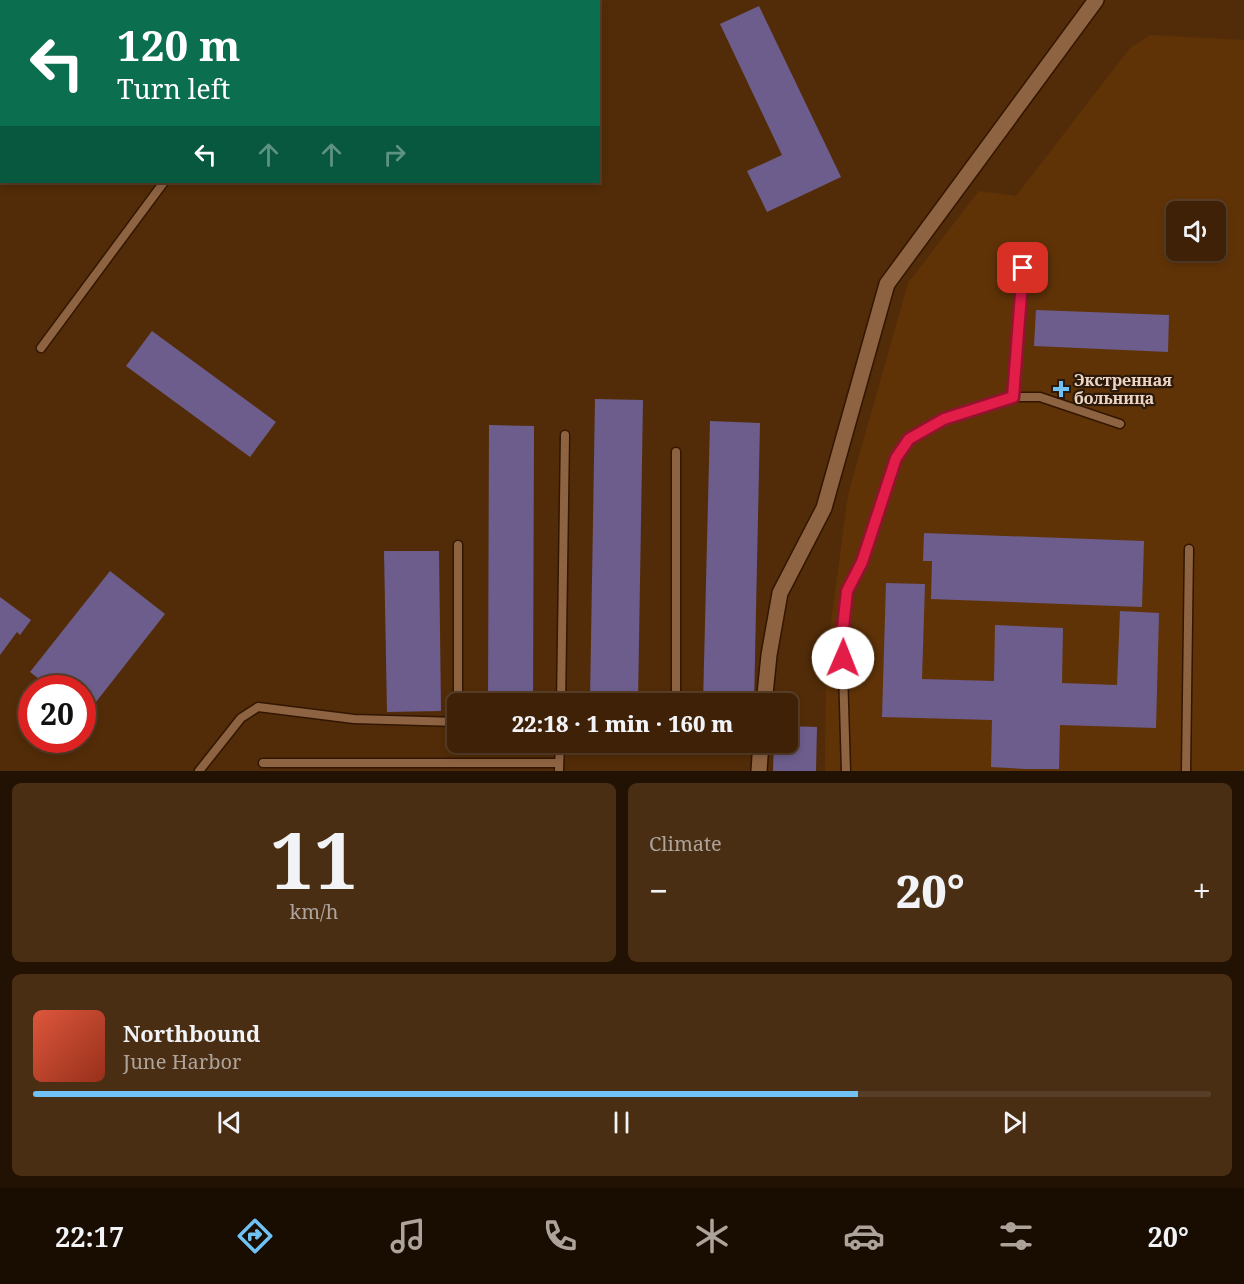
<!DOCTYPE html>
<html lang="en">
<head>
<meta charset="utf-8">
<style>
  :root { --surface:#3e2106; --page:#492e14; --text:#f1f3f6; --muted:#ada39b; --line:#573e28; --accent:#70c1f4 }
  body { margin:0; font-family:"Noto Serif",serif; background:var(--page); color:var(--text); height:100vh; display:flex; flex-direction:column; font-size:22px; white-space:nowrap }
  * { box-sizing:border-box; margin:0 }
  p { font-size:20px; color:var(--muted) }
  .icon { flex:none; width:33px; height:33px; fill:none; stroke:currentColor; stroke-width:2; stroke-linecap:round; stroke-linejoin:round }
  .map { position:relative; height:771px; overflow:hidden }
  .drawer { display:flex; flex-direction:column; gap:12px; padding:12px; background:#221203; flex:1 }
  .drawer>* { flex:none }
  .hud { position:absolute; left:0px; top:0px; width:600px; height:183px; box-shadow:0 3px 9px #0003,0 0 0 2px var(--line); background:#0b6e4f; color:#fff; overflow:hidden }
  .tools { position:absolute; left:1166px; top:201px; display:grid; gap:12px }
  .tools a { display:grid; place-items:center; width:60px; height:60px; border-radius:9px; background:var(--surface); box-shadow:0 3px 9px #0003,0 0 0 2px var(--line); font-size:30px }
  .speed { position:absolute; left:18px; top:675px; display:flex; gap:12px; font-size:30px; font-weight:700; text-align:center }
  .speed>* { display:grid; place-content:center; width:78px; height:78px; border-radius:50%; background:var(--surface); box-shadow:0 3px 9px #0003,0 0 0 2px var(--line); line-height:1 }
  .speed .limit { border:9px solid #d22; background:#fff; color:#111 }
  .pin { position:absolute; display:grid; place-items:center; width:51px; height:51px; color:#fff; margin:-26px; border-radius:12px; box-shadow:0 3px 9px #0006 }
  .me { position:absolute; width:66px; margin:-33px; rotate:1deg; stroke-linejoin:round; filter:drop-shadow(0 0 4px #0008) }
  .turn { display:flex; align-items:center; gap:21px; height:126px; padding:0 18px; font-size:27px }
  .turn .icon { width:78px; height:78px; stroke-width:2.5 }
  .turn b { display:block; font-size:42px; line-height:51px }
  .lanes { display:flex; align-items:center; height:57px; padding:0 18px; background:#0003; justify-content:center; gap:30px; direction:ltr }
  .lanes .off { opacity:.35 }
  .big { font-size:45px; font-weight:800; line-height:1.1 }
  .drawer .widget { flex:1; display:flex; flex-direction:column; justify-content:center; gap:9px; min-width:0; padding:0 21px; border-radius:9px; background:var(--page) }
  .drawer .dial { align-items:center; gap:0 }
  .dial b { font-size:78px; line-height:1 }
  .song { display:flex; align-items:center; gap:18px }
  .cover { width:72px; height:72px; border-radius:9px; background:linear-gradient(135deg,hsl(10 70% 55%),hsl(10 70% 35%)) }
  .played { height:6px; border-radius:3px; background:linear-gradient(90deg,var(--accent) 70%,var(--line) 70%) }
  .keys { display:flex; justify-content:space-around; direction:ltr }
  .heat { display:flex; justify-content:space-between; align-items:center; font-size:33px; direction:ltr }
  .drawer .tiles { flex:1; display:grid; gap:12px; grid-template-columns:1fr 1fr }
  .widget:last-child { grid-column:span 2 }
  .trip { position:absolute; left:447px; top:693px; width:351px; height:60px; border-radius:9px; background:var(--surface); box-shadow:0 3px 9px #0003,0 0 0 2px var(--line); font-weight:800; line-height:60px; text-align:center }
  .tab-bar { display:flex; height:96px; justify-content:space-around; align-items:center; background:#190d02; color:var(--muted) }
  .tab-bar .icon { width:42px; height:42px }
  .tab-bar .current { color:var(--accent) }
  .tab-bar b { font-size:27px; color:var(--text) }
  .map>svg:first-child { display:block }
  .built { fill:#603307; fill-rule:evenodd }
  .building { fill:#6c5d8c }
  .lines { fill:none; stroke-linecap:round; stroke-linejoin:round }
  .service-casing { stroke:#321600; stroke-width:11 }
  .tertiary-casing { stroke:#321600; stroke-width:18 }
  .primary-casing { stroke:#321600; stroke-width:18 }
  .service { stroke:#8e6342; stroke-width:8 }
  .tertiary { stroke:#8e6342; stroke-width:15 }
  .primary { stroke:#5b92ad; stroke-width:15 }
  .route-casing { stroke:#92132f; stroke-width:15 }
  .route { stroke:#e11d48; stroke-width:10 }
  .poi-dot { fill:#70c1f4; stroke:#2b1a0c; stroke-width:2 }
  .labels { text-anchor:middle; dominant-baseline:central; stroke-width:4.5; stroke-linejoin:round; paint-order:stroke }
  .poi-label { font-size:16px; font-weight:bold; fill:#eed5c3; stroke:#2b1a0c; text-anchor:start }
</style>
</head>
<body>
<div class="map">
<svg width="1244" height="771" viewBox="0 0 1244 771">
  <rect width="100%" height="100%" fill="#522c08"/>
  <!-- built -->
  <path class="built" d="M1150 35 1244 40V771H825L826 660 848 495 908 283 979 191 1016 196 1130 48ZM1176 212H1215V250H1176Z"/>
  <!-- building -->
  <path class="building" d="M759 6 841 177 767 212 747 171 782 155 720 24Z
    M1036 310 1169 315 1168 352 1034 346Z
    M152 331 276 422 250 457 126 366Z
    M595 399 643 400 638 702 590 701Z
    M710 421 760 423 754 704H703Z
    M489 425 534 426 533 704H488Z
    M924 533 1144 541 1142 607 931 599 932 561H923Z
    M384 551H439L441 711 387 712Z
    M110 571 165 614 85 716 82 713V688H51L30 672Z
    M886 583 925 584 922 679 994 681 995 625 1063 628 1062 683 1117 685 1120 611 1159 613 1156 728 1060 725 1059 769H1025L991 767 992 720 882 717Z
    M0 597 31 620 20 635 17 632 0 655Z
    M788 726 817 727 816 771H773L774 742H788Z"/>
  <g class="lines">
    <defs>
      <path id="service" d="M41 348 164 182
        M1013 397 1023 268
        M458 704V545
        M561 704 565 435
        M676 704V452
        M263 763H559
        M199 771 241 718 258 707 354 719 458 722
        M559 771 560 742
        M846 771 842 637 847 591 862 563 896 458 909 439 944 419 1013 397H1040L1120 424
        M1186 771 1189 549"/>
      <path id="tertiary" d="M764 704 769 655 780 593 824 508 887 284 1096 0
        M759 771 761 742"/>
      <path id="primary" d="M41 2 42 0
        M0 8 2 6
        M0 54 2 52"/>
    </defs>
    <!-- service casing -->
    <use href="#service" class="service-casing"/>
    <!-- tertiary casing -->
    <use href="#tertiary" class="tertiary-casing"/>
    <!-- primary casing -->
    <use href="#primary" class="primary-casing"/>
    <!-- service -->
    <use href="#service" class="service"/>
    <!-- tertiary -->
    <use href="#tertiary" class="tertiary"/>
    <!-- primary -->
    <use href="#primary" class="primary"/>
  </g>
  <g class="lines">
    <defs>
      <path id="route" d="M843 658 842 637 847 591 862 562 896 458 909 439 944 419 1013 397 1023 268"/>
    </defs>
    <!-- route casing -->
    <use href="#route" class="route-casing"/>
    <!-- route -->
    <use href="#route" class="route"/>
  </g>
  <!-- markers -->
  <path class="poi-dot" d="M1058 380h6v6h6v6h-6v6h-6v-6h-6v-6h6z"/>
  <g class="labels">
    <!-- poi labels -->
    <g class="poi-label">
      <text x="1074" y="380">Экстренная<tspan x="1074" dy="18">больница</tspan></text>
    </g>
  </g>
</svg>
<div class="tools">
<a><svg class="icon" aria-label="sound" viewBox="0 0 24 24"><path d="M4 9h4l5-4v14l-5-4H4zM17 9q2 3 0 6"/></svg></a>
</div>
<div class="speed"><div class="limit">20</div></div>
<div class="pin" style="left:1023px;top:268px;background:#d93025"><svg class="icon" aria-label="arrive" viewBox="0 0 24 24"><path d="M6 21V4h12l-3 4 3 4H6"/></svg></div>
<svg class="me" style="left:843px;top:658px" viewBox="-20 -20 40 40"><circle r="19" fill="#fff"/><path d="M0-13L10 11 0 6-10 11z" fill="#e11d48"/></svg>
<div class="trip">22:18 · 1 min · 160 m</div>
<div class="hud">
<div class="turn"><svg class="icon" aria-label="left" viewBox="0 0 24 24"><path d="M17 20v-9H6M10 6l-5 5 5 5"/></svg><div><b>120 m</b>Turn left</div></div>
<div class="lanes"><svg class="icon" aria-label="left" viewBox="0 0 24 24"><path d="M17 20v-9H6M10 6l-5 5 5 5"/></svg><svg class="icon off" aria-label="ahead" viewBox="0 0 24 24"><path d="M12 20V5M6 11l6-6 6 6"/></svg><svg class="icon off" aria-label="ahead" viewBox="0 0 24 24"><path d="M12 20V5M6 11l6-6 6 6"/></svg><svg class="icon off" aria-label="right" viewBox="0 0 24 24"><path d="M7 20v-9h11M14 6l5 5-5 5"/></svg></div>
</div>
</div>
<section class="drawer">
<div class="tiles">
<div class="widget dial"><b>11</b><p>km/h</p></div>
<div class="widget"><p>Climate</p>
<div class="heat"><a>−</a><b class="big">20°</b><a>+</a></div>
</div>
<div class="widget">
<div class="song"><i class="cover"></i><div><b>Northbound</b><p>June Harbor</p></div></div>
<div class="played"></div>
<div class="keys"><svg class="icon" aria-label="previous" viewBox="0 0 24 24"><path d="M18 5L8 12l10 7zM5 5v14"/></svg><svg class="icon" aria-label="pause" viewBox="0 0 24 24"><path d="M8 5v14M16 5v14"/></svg><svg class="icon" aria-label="next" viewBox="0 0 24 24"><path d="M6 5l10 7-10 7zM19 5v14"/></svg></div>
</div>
</div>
</section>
<nav class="tab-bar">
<b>22:17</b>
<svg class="icon current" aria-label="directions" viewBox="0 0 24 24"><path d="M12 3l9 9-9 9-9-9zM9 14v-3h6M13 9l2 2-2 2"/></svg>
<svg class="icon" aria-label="music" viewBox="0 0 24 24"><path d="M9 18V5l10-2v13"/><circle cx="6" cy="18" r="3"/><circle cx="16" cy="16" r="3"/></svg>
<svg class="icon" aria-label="phone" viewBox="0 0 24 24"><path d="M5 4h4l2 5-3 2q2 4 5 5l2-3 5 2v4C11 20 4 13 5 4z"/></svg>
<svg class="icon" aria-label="climate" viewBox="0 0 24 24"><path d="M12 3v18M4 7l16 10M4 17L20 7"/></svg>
<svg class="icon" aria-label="car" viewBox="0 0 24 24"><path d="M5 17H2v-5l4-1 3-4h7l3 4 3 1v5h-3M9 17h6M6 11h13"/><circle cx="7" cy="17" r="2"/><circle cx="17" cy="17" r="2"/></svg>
<svg class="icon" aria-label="filters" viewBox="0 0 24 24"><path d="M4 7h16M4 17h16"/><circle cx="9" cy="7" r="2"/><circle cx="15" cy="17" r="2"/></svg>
<b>20°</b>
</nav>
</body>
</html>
